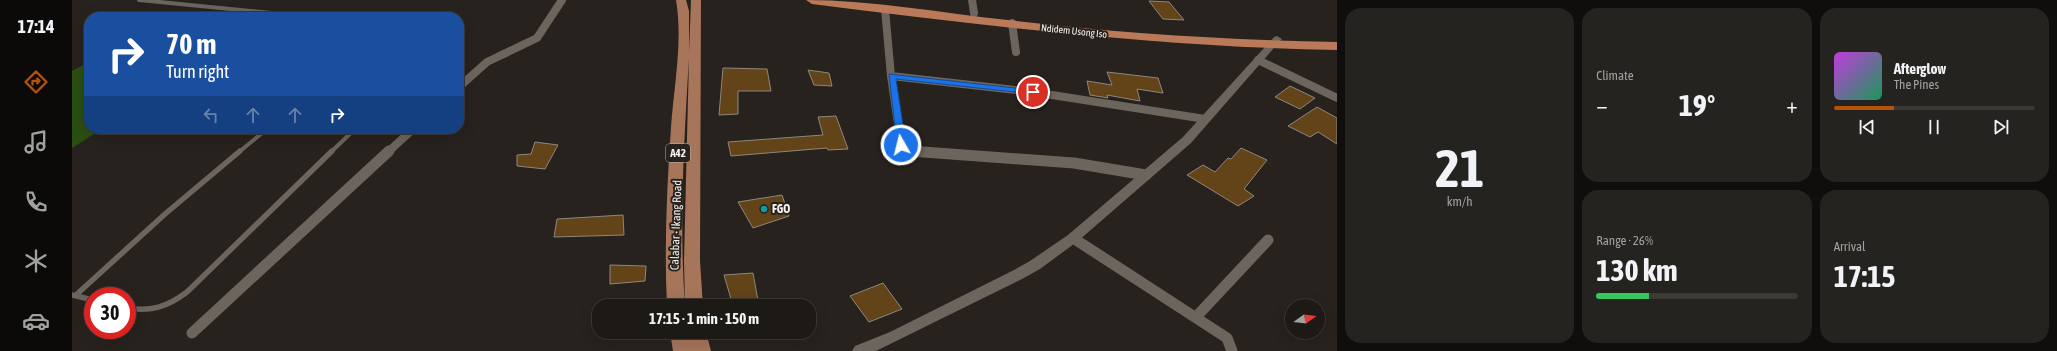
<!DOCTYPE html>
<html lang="en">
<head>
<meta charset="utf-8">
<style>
  :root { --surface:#1d1a16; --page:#25231f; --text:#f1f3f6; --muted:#a0a1a1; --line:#3b3835; --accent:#b45309 }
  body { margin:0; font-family:"Asap Condensed",sans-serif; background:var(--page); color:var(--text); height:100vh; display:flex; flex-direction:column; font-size:15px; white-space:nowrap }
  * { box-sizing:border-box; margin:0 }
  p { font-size:13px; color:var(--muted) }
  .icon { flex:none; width:22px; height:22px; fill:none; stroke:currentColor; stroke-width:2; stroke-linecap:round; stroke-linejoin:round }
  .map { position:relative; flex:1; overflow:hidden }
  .panel { display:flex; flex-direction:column; gap:8px; padding:8px; background:#100e0c; width:720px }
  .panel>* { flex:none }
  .hud { position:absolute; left:12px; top:12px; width:380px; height:122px; border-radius:16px; box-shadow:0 4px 16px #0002,0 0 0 1px var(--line); background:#1a4fa0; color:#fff; overflow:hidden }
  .needle { width:26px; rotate:75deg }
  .buttons { position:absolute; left:1213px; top:299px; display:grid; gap:8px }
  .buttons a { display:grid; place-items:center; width:40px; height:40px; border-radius:50%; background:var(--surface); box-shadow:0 4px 16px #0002,0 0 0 1px var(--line); font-size:20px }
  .speed { position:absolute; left:12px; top:287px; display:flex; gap:8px; font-size:20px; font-weight:700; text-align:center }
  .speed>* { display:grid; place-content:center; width:52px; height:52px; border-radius:50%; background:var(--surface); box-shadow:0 4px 16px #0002,0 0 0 1px var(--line); line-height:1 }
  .speed .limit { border:6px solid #d22; background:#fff; color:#111 }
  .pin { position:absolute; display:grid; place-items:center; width:34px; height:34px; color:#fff; margin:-17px; border:2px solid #fff; border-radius:50%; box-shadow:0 1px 4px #0007 }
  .me { position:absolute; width:44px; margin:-22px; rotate:352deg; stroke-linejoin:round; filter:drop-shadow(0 0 3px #0008) }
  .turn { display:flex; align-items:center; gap:14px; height:84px; padding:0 16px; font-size:18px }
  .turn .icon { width:52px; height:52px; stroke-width:2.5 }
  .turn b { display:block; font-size:28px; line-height:34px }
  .lanes { display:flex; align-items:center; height:38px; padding:0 16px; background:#0003; justify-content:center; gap:20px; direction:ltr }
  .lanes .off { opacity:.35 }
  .big { font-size:30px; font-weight:700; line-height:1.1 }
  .panel .tile { flex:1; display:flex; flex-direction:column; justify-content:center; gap:6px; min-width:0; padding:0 14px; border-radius:16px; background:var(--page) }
  .panel .dial { align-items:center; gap:0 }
  .dial b { font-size:52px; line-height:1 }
  .song { display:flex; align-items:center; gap:12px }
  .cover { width:48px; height:48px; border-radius:6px; background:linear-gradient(135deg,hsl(290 70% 55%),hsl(150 70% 35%)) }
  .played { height:4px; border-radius:2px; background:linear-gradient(90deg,var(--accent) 30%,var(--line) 30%) }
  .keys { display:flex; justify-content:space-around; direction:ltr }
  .heat { display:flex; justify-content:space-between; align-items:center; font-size:22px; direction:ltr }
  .charge { height:6px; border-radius:3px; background:linear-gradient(90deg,#34c759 26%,var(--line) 0) }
  .panel .tiles { flex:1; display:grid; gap:8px; grid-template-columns:repeat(3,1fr) }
  .tile:first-child { grid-row:span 2 }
  .trip { position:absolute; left:520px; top:299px; width:224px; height:40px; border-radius:16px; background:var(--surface); box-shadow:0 4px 16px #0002,0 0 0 1px var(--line); font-weight:700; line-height:40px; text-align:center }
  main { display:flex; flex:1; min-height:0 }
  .tab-bar { display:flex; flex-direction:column; width:72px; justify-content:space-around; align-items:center; background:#0c0a09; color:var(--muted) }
  .tab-bar .icon { width:28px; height:28px }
  .tab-bar .on { color:var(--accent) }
  .tab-bar b { font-size:18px; color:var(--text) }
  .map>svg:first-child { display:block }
  .green { fill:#2b4e12 }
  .building { fill:#634318; stroke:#8d8780 }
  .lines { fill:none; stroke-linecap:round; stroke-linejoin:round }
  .service-far1 { stroke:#6b655e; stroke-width:4 }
  .service { stroke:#6b655e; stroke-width:5.5 }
  .minor-far1 { stroke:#6b655e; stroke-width:8 }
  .minor { stroke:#6b655e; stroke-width:11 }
  .tertiary { fill:#6b655e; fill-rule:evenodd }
  .primary { fill:#a6755a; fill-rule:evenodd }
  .trunk { fill:#ba7a59; fill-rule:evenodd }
  .route { fill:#1a73e8; stroke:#114b97 }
  .culture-dot { fill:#0f9aa8; stroke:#27221d; stroke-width:1.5 }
  .labels { text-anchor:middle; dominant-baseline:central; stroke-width:4; stroke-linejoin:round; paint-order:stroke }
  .far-street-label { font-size:10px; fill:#f6f2ee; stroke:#27221d }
  .shield { fill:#27221d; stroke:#b8b4af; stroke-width:1 }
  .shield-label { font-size:11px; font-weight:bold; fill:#f6f2ee }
  .poi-label { font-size:12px; font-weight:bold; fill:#f6f2ee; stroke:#27221d; text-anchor:start }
  .street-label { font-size:12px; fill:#f6f2ee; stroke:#27221d }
</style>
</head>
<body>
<main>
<nav class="tab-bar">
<b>17:14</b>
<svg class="icon on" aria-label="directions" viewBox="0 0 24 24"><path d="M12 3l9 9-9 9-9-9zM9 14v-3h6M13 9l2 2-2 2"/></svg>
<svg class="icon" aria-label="music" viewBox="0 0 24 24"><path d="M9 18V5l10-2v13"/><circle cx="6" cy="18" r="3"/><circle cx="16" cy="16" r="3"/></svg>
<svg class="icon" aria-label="phone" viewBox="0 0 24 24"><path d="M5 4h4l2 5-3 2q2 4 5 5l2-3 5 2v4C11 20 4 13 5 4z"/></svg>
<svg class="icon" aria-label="climate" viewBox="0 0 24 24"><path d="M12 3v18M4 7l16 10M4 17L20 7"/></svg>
<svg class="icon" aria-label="car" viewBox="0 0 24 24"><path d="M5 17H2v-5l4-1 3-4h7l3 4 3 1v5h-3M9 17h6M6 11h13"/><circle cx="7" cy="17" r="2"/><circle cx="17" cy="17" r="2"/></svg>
</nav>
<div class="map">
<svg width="1265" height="351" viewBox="0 0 1265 351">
  <rect width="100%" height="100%" fill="#27221d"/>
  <!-- green -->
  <path class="green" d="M17 62V129H30L0 148V71Z"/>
  <!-- building -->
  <path class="building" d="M1077 1 1097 2 1112 20 1091 19Z
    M651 68 695 69 699 91H666V114L647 115Z
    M736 70 757 73 760 86 742 85Z
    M1035 72 1086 78 1091 93 1065 89 1068 101 1035 95 1036 98 1018 95 1015 81 1040 85Z
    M1218 86 1243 98 1228 109 1203 97Z
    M1245 107 1265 118V144L1246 132 1238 137 1216 126Z
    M764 116 776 149 756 150 755 148 659 156 656 142 751 135 746 117Z
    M463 142 486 145 473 169 445 166V155L459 154Z
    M1169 148 1195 160 1172 189 1182 196 1166 206 1115 175 1131 165 1143 172 1156 158 1159 159Z
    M710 195 717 216 681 228 666 202Z
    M551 215 552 235 482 237 485 219Z
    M538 265 574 266 573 281 538 284Z
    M681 273 687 306H661L652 275Z
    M811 283 830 309 797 322 778 296Z"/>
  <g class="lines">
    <!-- service-far1 -->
    <path class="service-far1" d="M67 0 240 17
      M167 152 195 129
      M259 152 283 129"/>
    <!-- service -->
    <path class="service" d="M0 295 21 300
      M4 295 93 214 168 151
      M55 308C79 312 95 307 115 292L260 151"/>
    <!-- minor-far1 -->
    <path class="minor-far1" d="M900 0 902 13
      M813 9 819 76 829 145 841 152
      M940 23 944 52
      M1186 60 1265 98
      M819 76 961 92 1133 119
      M387 87 415 62 465 38 490 0
      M316 152 341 129"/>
    <!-- minor -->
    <path class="minor" d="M838 151 1002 163 1074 175
      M1001 238 1155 338 1160 351
      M1124 317 1196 240
      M120 333 317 151"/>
    <!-- tertiary -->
    <path class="tertiary" d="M1205 36 1210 39 1208 41 1119 143 1006 241 968 269 950 279 804 351H780L783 346 818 332 940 271 958 261 996 235 1111 137 1202 37Z"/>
    <!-- primary -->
    <path class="primary" d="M604 0H614L617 11V53L619 0H629L628 261 631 306H613L612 261 617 58C612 140 607 224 613 306H595C592 247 595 186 599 127 602 86 611 41 604 0Z
      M598 332H634L639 351H601Z"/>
    <!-- trunk -->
    <path class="trunk" d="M734 0C801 0 869 13 936 20 1045 33 1155 40 1265 42V50C1089 47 915 26 740 4Z"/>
  </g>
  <!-- route -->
  <path class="route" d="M817 74 961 90 965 92 961 94 824 79 834 145 829 148 825 145Z"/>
  <!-- markers -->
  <circle class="culture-dot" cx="692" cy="209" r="4"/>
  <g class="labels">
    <!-- far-street labels -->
    <g class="far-street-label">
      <text transform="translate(1002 31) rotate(6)">Ndidem Usong Iso</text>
    </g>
    <!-- shield labels -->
    <rect class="shield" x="594" y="144" width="24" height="18" rx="3"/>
    <g class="shield-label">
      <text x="606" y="153">A42</text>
    </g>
    <!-- poi labels -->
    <g class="poi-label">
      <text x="700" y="209">FGO</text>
    </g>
    <!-- street labels -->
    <g class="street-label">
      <text transform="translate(604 225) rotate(-88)">Calabar - Ikang Road</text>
    </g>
  </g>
</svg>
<div class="buttons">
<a><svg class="needle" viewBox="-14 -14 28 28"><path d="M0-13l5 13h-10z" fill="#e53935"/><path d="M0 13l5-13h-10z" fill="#a0a1a1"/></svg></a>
</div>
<div class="speed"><div class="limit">30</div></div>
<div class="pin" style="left:961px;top:92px;background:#d93025"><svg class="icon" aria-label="arrive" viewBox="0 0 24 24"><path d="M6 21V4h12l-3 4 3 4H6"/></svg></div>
<svg class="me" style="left:829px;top:145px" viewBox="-20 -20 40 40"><circle r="17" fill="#1a73e8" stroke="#fff" stroke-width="3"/><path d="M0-11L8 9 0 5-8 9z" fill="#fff"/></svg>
<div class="trip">17:15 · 1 min · 150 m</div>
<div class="hud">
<div class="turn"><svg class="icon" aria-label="right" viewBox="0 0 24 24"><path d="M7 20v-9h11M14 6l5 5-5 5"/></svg><div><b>70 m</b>Turn right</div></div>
<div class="lanes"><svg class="icon off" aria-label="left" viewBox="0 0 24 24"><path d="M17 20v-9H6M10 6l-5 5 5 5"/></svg><svg class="icon off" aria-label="ahead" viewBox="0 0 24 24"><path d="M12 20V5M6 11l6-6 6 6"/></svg><svg class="icon off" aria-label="ahead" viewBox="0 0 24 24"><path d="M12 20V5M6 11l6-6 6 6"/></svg><svg class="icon" aria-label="right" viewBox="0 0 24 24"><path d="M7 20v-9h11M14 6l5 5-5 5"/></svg></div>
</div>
</div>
<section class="panel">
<div class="tiles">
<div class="tile dial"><b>21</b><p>km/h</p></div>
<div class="tile"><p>Climate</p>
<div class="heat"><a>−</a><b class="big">19°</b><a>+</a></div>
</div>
<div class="tile">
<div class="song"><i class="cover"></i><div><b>Afterglow</b><p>The Pines</p></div></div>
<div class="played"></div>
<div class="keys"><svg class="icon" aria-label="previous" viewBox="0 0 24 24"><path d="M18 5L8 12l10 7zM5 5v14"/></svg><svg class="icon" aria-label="pause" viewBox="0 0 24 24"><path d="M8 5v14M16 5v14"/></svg><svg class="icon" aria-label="next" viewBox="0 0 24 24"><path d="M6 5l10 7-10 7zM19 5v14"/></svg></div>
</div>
<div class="tile"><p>Range · 26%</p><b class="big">130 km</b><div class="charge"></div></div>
<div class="tile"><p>Arrival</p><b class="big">17:15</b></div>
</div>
</section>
</main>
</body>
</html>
